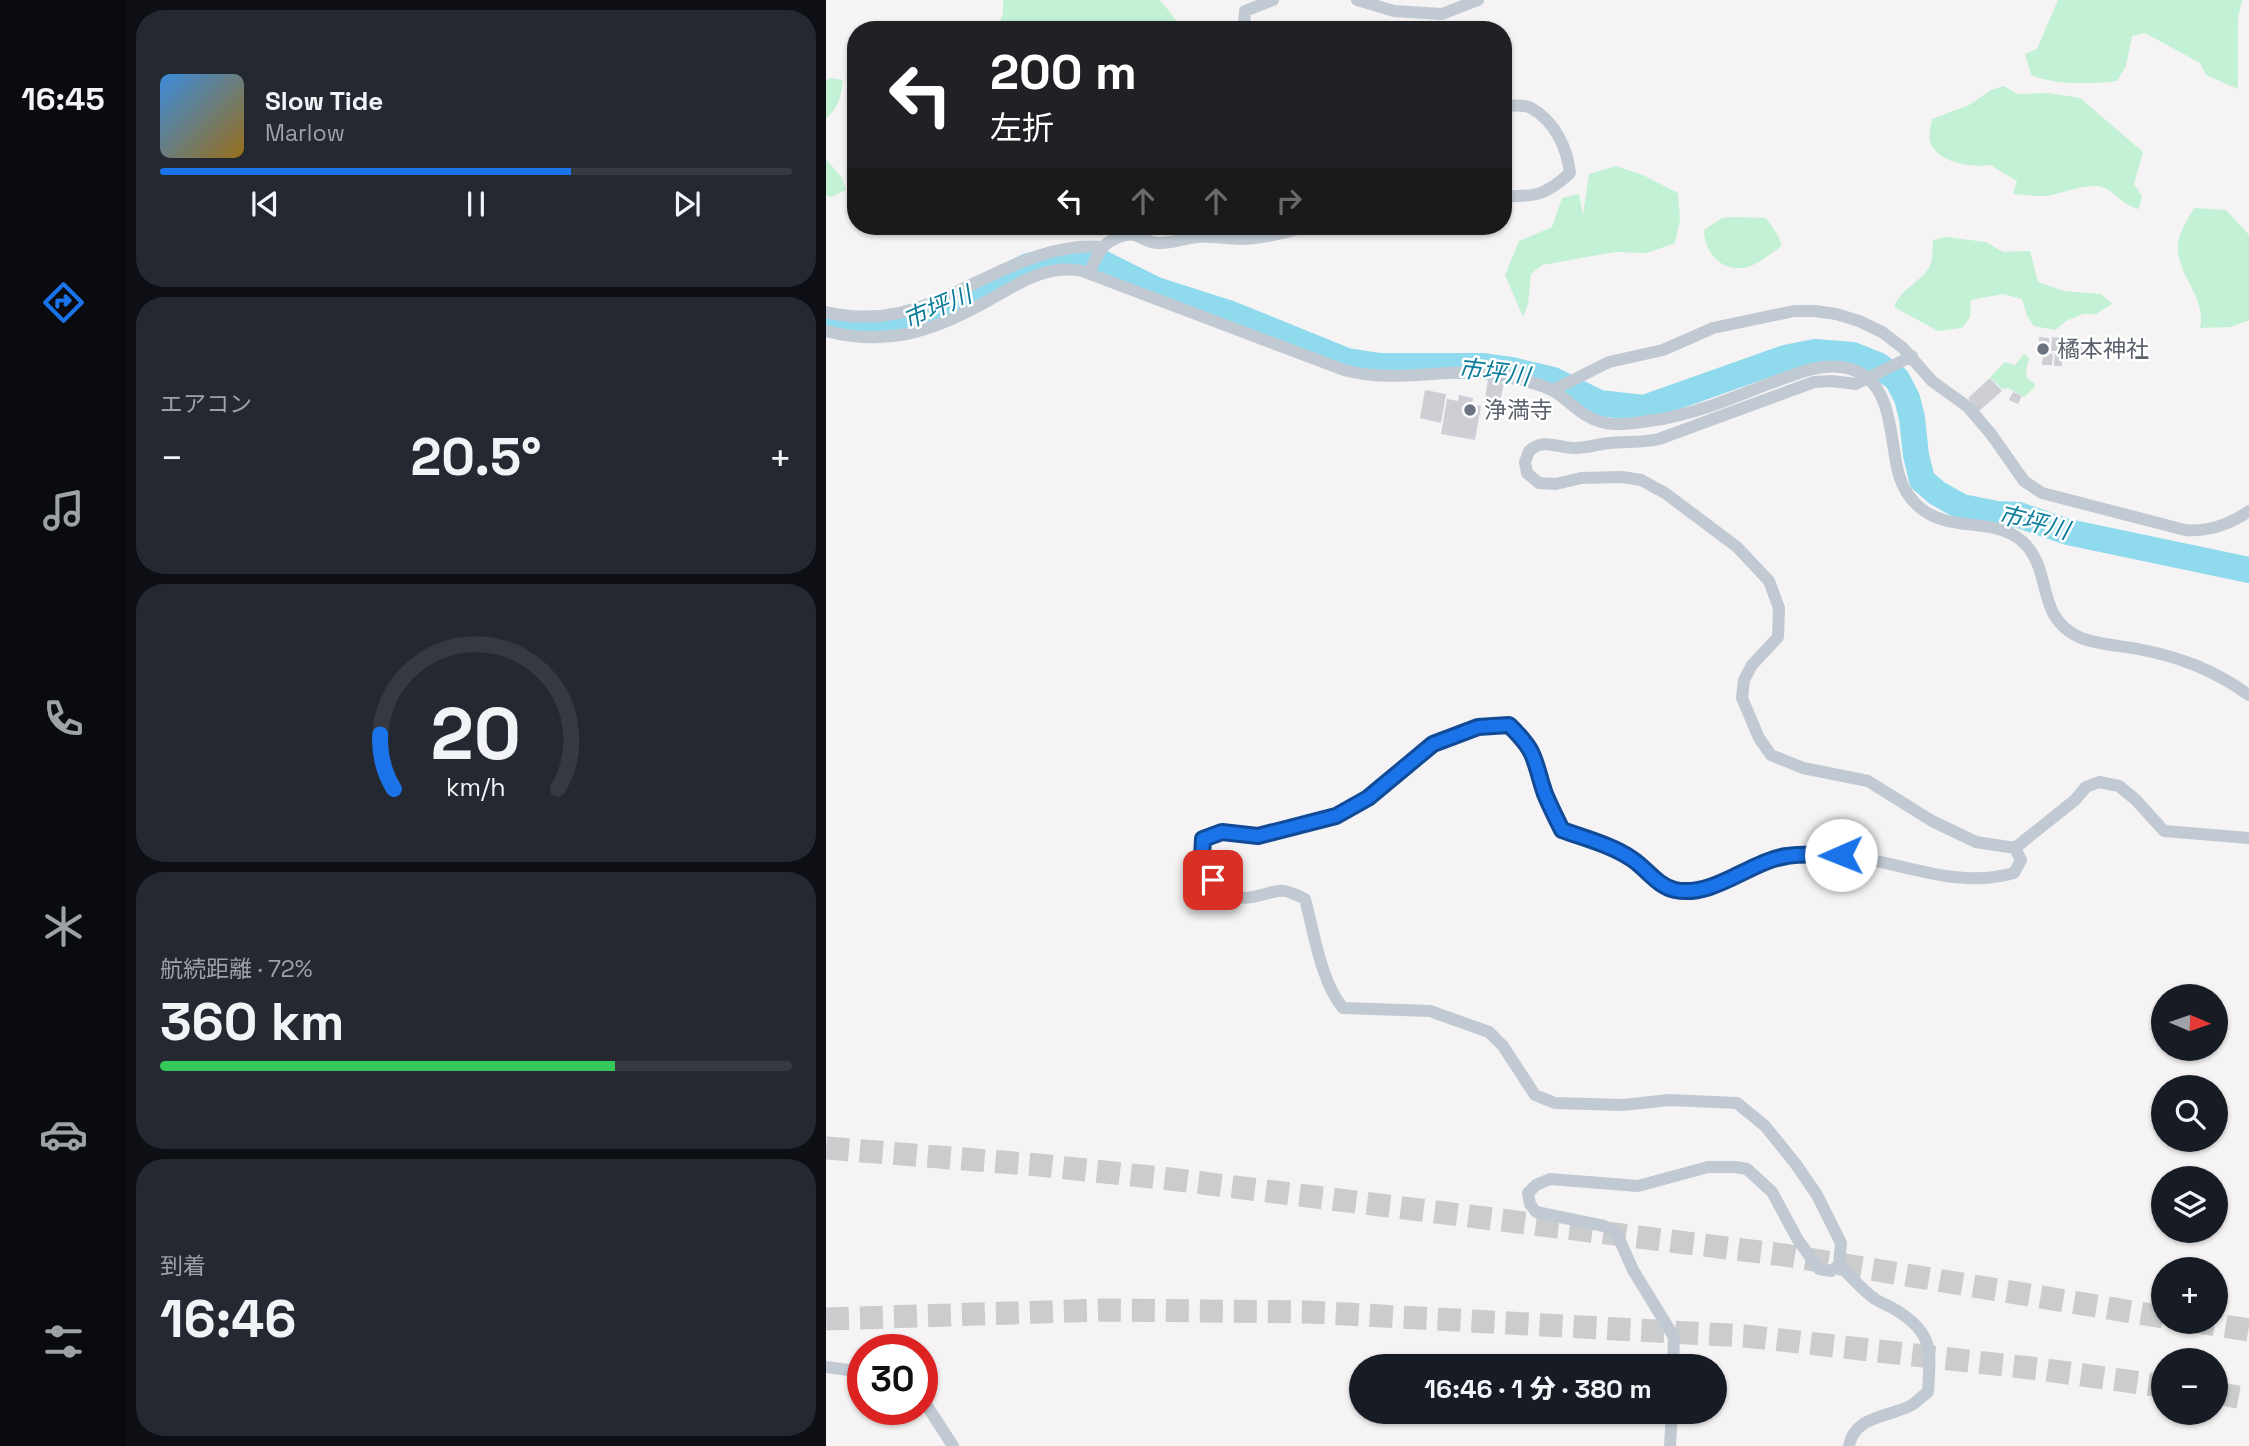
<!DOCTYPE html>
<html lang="ja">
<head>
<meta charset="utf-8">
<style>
  :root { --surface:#171b24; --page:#242831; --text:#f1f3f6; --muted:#9ea1a6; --line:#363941; --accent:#1a73e8 }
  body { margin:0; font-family:"Space Grotesk","Noto Sans JP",sans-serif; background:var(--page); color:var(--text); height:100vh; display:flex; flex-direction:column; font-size:26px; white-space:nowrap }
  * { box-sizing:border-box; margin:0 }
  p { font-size:23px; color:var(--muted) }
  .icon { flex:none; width:38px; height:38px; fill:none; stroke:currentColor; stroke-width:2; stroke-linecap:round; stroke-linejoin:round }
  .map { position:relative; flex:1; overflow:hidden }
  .drawer { display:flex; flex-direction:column; gap:10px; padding:10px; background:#0d0f14; width:700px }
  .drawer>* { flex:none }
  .top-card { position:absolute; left:21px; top:21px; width:665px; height:214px; border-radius:28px; box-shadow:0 2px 5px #0004; background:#202124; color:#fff; overflow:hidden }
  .needle { width:46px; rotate:92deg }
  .controls { position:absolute; left:1325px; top:984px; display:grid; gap:14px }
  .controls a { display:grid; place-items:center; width:77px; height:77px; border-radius:50%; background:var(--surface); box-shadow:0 2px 5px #0004; font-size:35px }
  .speed { position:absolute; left:21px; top:1334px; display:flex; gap:14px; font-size:35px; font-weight:700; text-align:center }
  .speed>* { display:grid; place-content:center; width:91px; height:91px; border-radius:50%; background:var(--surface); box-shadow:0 2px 5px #0004; line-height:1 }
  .speed .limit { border:10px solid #d22; background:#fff; color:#111 }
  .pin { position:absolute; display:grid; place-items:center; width:60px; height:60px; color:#fff; margin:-30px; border-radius:14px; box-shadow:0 4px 10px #0006 }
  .me { position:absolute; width:77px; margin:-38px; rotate:269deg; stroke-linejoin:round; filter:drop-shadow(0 0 5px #0008) }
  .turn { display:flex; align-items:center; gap:24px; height:147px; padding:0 28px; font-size:32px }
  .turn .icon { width:91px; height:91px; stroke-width:2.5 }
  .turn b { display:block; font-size:49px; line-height:60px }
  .lanes { display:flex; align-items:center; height:66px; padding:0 28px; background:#0003; justify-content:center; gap:35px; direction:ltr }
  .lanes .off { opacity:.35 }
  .big { font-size:52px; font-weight:800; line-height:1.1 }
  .drawer .card { flex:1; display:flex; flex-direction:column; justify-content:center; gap:10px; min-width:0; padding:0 24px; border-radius:28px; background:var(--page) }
  .drawer .dial { align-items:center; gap:0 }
  .dial svg { height:182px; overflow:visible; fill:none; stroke:var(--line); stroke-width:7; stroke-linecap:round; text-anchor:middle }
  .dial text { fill:var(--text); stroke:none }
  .song { display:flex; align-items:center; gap:21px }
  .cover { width:84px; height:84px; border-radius:10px; background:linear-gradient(135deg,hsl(210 70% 55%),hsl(40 70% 35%)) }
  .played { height:7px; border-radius:4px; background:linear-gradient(90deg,var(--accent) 65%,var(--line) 65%) }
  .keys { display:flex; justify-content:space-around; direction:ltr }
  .heat { display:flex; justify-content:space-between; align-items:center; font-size:38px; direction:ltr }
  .charge { height:10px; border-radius:5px; background:linear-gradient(90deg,#34c759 72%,var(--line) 0) }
  .trip { position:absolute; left:523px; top:1354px; width:378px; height:70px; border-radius:35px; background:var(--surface); box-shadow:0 2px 5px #0004; font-weight:800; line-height:70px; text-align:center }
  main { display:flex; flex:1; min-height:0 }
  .tabs { display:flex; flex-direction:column; width:126px; justify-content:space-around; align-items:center; background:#090b0e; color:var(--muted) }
  .tabs .icon { width:49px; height:49px }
  .tabs .current { color:var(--accent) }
  .tabs b { font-size:32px; color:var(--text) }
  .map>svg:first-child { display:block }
  .green { fill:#c3f1d5 }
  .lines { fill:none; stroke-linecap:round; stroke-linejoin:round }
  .river { stroke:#90daee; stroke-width:26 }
  .building { fill:#cdcfd5 }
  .highway-tunnel { stroke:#caccce; stroke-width:23; stroke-dasharray:23 11; stroke-linecap:butt }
  .street { stroke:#c1cad2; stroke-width:12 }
  .route-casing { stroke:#114b97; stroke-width:18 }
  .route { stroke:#1a73e8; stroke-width:12 }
  .worship-dot { fill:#6b7280; stroke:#fff; stroke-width:2.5 }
  .labels { text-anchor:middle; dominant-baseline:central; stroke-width:5; stroke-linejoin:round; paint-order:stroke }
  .worship-label { font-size:23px; fill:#5b616d; stroke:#fff; text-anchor:start }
  .water-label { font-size:24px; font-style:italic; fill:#0c7c9b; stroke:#fff }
</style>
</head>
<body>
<main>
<nav class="tabs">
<b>16:45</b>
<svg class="icon current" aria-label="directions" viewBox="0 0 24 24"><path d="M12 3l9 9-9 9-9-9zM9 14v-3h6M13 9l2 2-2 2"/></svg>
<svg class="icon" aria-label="music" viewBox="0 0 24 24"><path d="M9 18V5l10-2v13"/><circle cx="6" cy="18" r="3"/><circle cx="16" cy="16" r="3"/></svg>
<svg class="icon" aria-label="phone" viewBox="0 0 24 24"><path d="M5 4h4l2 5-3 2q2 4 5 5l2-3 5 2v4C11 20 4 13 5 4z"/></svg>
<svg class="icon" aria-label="climate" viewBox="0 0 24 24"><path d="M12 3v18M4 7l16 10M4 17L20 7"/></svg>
<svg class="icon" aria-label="car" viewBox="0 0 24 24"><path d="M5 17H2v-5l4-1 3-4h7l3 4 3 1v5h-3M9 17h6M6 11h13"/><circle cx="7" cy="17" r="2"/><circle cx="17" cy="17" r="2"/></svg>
<svg class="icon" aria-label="filters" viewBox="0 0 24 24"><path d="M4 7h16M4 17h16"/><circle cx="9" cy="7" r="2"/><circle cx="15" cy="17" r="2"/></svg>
</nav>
<section class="drawer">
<div class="card">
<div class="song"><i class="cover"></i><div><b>Slow Tide</b><p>Marlow</p></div></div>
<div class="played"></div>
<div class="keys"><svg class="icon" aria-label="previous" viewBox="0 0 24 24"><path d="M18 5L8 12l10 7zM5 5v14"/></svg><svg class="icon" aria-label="pause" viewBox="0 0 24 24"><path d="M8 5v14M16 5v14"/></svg><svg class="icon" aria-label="next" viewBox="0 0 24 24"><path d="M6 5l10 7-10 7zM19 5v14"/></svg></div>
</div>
<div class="card"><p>エアコン</p>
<div class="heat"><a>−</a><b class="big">20.5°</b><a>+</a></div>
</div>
<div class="card dial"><svg viewBox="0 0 100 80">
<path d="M14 69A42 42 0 1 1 86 69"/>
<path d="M14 69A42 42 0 0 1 8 45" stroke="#1a73e8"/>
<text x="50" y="56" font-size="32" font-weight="700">20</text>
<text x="50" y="72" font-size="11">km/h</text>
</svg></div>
<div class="card"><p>航続距離 · 72%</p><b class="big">360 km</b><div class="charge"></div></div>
<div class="card"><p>到着</p><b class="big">16:46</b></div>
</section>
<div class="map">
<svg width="1423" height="1446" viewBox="0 0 1423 1446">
  <rect width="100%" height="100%" fill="#f5f3f3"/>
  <!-- green -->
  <path class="green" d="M177 0H334L358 30H170L177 14Z
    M1232 0H1416L1412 18V89L1380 75 1374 63 1319 33 1306 36 1300 66 1291 81C1265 84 1230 85 1205 75L1199 54 1211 49Z
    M4 78 17 80C15 96 13 108 0 118V80Z
    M1178 86 1191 94 1222 93 1254 98 1317 152 1308 184 1316 196 1313 209C1292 204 1288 187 1270 186 1255 186 1241 191 1226 195 1215 198 1199 194 1187 194L1191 181 1164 165C1146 168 1112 163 1104 142 1102 135 1105 126 1106 119L1143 105 1165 90Z
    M0 159 16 178 20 190 5 197 0 195Z
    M790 166 817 175 852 193 854 220 849 243 821 253 789 252 716 265 705 274 702 304 697 317 679 275 693 241 726 227 736 198 753 194 757 215 763 174Z
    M1368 208 1400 210 1423 235V320L1405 327 1374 328C1382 296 1345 271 1353 238 1356 228 1363 217 1368 208Z
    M908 217 940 218 951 234 956 246C945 253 934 263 922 267 897 274 878 253 878 230L896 218Z
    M1120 237 1160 242 1177 252 1204 251 1212 282 1238 291 1275 294 1286 304 1270 314H1257L1240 321 1229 330 1208 326 1201 316 1196 299 1177 294 1145 300 1144 317 1136 328 1112 331 1068 307C1076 286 1099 281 1105 263 1107 257 1106 247 1107 240Z
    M1198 354 1203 358 1200 370 1201 378 1209 384V387L1198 397 1182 388 1176 389 1164 377 1179 362 1189 365Z"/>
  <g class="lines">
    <!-- river -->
    <path class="river" d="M0 321 27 327 79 326 202 266 229 259 249 257 274 262 330 290 405 314 521 361 554 366H656L685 370 727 380 773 403 818 408 959 358 989 352 1027 355 1052 365 1071 379 1081 398 1086 418 1090 455 1096 480 1111 493 1136 507 1171 514 1193 515 1242 532 1423 570"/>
  </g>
  <!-- building -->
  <path class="building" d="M1213 337 1223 338V351H1213Z
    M1226 337 1238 338 1237 351H1225Z
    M1243 340H1256V351L1243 350Z
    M1217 353 1227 354 1226 365H1216Z
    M1229 353 1236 354V366H1228Z
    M1164 378 1176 391 1153 411 1142 398Z
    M662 380 678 383 673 406 658 403Z
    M599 390 620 394 615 423 594 418Z
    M1187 392 1196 396 1192 404 1183 400Z
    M633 395 647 398 646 404 655 406 649 440 615 434 621 399 632 401Z"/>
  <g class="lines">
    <!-- highway-tunnel -->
    <path class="highway-tunnel" d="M0 1148 213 1165 344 1179 958 1255 1337 1317
      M0 1319 277 1310 483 1312 919 1336 1213 1369 1337 1386
      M1366 1321 1423 1330
      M1390 1393 1423 1399"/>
    <!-- street -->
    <path class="street" d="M531 0 568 11 616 14 652 0
      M424 30 418 25 419 11 447 0
      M677 106C685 106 698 104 705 108 729 121 741 148 744 173 720 195 710 197 677 196
      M263 273C268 263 273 248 283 242 313 224 313 244 334 243 347 243 359 238 372 237 387 236 401 239 416 239 437 238 460 233 480 226
      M0 312C35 320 72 317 105 303 160 281 215 242 276 247
      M0 331C59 346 103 333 156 304 187 287 219 263 256 271L518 370C573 385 624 365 677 376 693 380 715 383 729 392 745 402 756 417 775 422 792 427 813 422 830 420 870 414 908 397 945 383 967 375 991 364 1015 367 1069 374 1062 437 1073 475 1077 489 1085 501 1097 510 1126 532 1168 517 1196 541 1228 570 1208 616 1253 637 1271 645 1293 645 1312 649 1354 657 1388 670 1423 695
      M1086 356 1030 384 1006 381 988 382 833 439C816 443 800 441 783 443 772 444 761 448 750 448 732 449 719 437 703 451L699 462 701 473 713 483 730 484 755 478 796 477 815 480 839 493 911 547 943 581 953 608 952 637 926 665 918 680 916 698 933 738 945 755 977 768 1042 781 1106 821 1150 842 1189 848 1249 800 1260 787 1273 782 1293 786 1310 800 1338 831 1423 838
      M727 390 783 362 837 350 887 328 968 311H989L1010 314 1033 321 1056 332 1077 348 1106 381 1142 407 1165 434 1198 481 1216 493 1359 530C1382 532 1405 524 1423 511
      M1013 1265 1015 1243 991 1195 969 1163 939 1126 911 1103 843 1100 797 1105 729 1103 709 1095 677 1046 663 1032 604 1011 517 1008C495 982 488 932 479 899 452 885 453 892 426 897 417 899 406 897 397 896L376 856 377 840 396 832 431 836 510 816 542 798 607 744 652 727 683 725C712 753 707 759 719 794 724 806 730 818 736 830 758 838 784 845 805 858 819 867 830 884 847 889 883 901 926 860 962 856 979 854 999 853 1015 855 1074 861 1129 890 1188 873L1195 860 1189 848
      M1013 1265C1025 1276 1036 1290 1049 1299 1057 1304 1066 1307 1073 1312 1109 1335 1104 1354 1102 1392 1096 1396 1090 1403 1084 1406 1062 1417 1028 1416 1023 1446
      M0 1367 37 1372
      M847 1367 848 1337 807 1270 790 1232 778 1226 710 1212 704 1204 702 1193 710 1185 724 1179 812 1186 882 1167H909L921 1169 946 1192 972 1240 993 1269 1005 1271 1013 1265
      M96 1398 127 1446
      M844 1446 846 1412"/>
  </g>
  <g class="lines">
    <defs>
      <path id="route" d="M387 880 376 856 377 839 396 832 432 836 510 816 542 798 607 744 652 727 683 725C712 753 707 759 719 794 724 806 730 818 736 830 758 838 786 845 806 859 820 868 831 886 849 890 888 898 924 861 961 856 978 853 998 855 1015 855"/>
    </defs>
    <!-- route casing -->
    <use href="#route" class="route-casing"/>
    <!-- route -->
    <use href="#route" class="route"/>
  </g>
  <!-- markers -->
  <g class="worship-dot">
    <circle cx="1217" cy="349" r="7"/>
    <circle cx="644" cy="410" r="7"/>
  </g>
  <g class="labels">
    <!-- worship labels -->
    <g class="worship-label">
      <text x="1231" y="349">橘本神社</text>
      <text x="658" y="410">浄満寺</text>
    </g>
    <!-- water labels -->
    <g class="water-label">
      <text transform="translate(111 307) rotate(-23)">市坪川</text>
      <text transform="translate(668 372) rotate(7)">市坪川</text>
      <text transform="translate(1208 522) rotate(14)">市坪川</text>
    </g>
  </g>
</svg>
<div class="controls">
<a><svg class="needle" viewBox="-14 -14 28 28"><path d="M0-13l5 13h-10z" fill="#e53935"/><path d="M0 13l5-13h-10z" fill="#9ea1a6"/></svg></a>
<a><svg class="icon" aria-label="search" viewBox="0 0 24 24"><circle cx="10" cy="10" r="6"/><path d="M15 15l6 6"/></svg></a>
<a><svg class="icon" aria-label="layers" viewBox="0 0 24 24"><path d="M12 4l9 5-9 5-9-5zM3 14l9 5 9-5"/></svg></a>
<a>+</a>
<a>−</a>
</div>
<div class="speed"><div class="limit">30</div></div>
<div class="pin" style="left:387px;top:880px;background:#d93025"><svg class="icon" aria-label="arrive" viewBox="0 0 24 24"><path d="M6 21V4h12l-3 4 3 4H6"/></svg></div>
<svg class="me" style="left:1015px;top:855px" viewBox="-20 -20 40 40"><circle r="19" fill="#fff"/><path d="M0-13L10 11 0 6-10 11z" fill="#1a73e8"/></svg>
<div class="trip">16:46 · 1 分 · 380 m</div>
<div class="top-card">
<div class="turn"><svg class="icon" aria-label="left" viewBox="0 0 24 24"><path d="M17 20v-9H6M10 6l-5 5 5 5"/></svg><div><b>200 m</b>左折</div></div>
<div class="lanes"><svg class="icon" aria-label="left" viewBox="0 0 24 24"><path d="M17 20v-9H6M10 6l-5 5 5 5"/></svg><svg class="icon off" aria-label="ahead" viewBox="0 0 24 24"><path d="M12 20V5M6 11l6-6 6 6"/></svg><svg class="icon off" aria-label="ahead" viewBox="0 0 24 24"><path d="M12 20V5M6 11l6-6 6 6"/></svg><svg class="icon off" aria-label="right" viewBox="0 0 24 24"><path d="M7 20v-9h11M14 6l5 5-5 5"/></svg></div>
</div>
</div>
</main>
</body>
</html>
